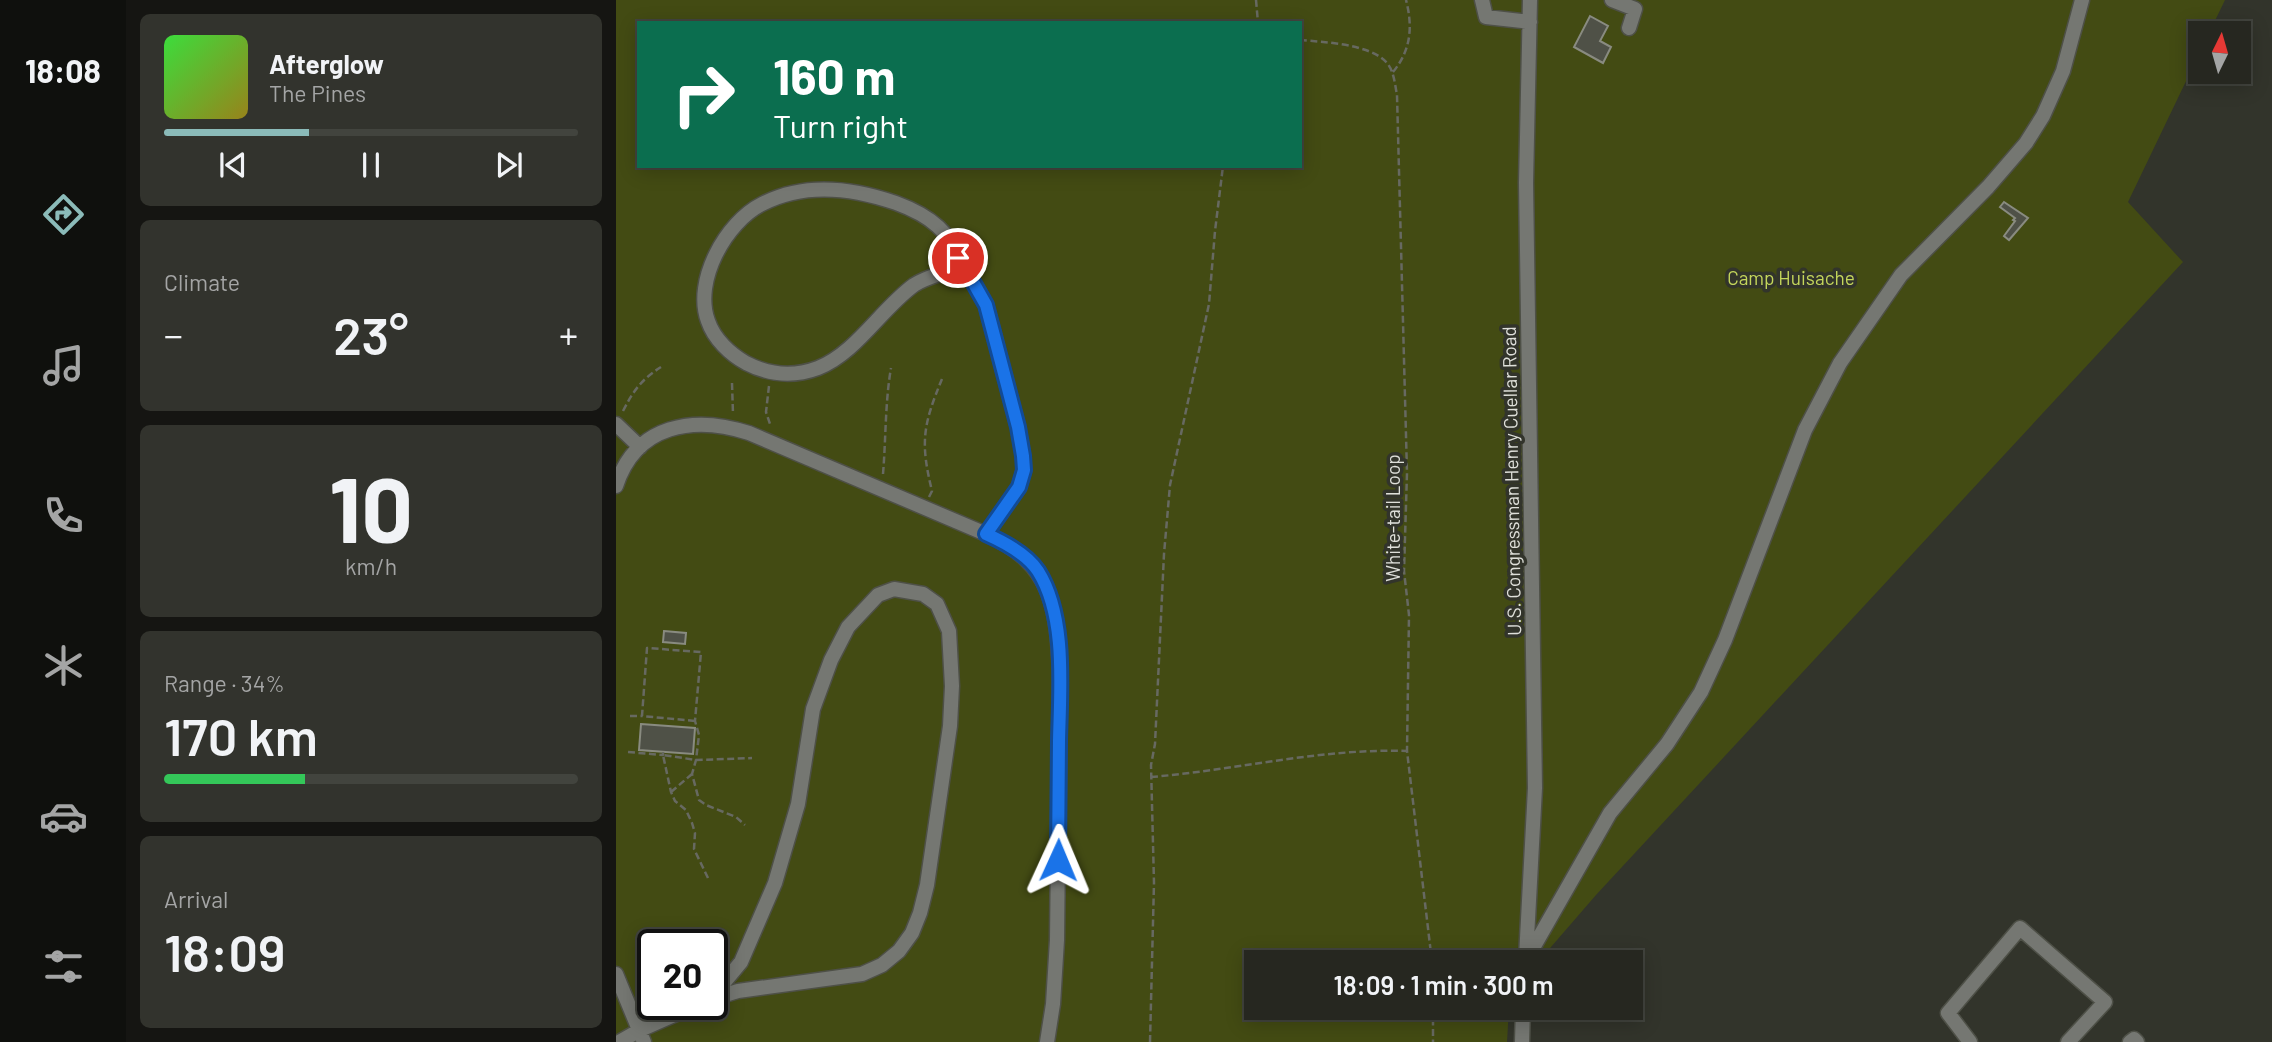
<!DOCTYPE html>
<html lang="en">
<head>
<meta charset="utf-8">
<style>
  :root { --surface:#262720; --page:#32332d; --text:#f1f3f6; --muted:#a4a5a5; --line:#42443e; --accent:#8bbbb9 }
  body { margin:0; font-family:Barlow,sans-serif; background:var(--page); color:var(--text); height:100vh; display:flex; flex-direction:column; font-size:26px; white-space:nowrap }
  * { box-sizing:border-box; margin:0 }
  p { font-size:23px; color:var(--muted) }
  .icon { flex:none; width:38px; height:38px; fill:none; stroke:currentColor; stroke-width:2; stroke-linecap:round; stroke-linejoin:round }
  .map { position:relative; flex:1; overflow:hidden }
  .sheet { display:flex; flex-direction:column; gap:14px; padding:14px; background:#151512; width:490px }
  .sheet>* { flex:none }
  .top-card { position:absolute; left:21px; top:21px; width:665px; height:147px; border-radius:0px; box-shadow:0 4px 18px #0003,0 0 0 2px var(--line); background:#0b6e4f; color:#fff; overflow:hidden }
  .needle { width:46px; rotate:5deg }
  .tools { position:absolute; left:1572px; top:21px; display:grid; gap:14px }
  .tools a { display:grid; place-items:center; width:63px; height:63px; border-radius:0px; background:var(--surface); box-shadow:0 4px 18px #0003,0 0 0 2px var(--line); font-size:35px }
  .speed { position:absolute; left:21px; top:929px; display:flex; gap:14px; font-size:35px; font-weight:700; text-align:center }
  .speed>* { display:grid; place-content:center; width:91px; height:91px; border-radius:50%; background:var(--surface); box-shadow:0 4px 18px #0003,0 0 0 2px var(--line); line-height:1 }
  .speed .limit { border:4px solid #111; border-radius:10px; background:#fff; color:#111 }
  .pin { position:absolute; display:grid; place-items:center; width:60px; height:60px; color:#fff; margin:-30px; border:4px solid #fff; border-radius:50%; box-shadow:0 2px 7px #0007 }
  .me { position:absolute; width:77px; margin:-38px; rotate:1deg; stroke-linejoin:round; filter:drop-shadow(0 0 5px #0008) }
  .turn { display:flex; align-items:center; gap:24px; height:147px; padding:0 21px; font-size:32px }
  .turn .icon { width:91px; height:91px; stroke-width:2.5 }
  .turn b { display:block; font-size:49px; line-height:60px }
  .big { font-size:52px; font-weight:600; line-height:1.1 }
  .sheet .tile { flex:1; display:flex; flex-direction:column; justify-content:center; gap:10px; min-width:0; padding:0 24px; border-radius:10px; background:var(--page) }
  .sheet .dial { align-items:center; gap:0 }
  .dial b { font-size:91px; line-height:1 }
  .song { display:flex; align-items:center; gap:21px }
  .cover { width:84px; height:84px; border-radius:10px; background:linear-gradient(135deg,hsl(120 70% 55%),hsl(50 70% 35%)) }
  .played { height:7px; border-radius:4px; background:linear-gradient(90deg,var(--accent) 35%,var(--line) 35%) }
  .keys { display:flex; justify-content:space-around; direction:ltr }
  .heat { display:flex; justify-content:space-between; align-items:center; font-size:38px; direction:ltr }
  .charge { height:10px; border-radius:5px; background:linear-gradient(90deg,#34c759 34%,var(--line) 0) }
  .trip { position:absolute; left:628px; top:950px; width:399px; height:70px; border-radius:0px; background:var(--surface); box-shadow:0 4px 18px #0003,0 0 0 2px var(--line); font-weight:600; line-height:70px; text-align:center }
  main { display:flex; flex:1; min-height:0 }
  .tab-bar { display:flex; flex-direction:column; width:126px; justify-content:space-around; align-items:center; background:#0f100d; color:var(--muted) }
  .tab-bar .icon { width:49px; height:49px }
  .tab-bar .active { color:var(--accent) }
  .tab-bar b { font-size:32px; color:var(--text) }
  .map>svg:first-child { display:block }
  .green { fill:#434b13; fill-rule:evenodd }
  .building { fill:#4f5147; stroke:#898b80; stroke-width:2 }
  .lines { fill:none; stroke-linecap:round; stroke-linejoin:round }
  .minor-casing { stroke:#4e5047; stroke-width:17 }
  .path { stroke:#676961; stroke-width:2.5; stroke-dasharray:7 3.5; stroke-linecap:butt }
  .minor { stroke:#757772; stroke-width:14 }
  .route-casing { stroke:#114b97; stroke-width:18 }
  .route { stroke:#1a73e8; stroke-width:12 }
  .labels { text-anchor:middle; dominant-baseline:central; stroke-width:7; stroke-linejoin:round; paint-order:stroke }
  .park-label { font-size:19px; fill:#c4d65b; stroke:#32342b }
  .street-label { font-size:19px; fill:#dfe0da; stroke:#32342b }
</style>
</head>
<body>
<main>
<nav class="tab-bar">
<b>18:08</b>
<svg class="icon active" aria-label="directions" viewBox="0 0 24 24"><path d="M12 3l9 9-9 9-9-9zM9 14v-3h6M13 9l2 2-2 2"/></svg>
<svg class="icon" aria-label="music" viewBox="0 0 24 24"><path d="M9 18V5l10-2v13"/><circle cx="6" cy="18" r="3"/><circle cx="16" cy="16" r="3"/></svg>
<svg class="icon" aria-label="phone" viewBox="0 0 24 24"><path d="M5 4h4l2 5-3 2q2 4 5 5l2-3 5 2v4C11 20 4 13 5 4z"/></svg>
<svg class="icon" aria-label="climate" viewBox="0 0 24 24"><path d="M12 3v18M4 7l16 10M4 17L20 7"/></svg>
<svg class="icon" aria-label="car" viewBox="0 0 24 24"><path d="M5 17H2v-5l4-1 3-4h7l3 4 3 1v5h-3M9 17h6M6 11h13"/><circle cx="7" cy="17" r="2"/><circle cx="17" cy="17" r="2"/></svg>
<svg class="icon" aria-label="filters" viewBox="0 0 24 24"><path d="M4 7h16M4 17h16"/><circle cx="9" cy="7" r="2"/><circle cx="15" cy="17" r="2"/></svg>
</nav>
<section class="sheet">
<div class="tile">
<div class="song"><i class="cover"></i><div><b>Afterglow</b><p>The Pines</p></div></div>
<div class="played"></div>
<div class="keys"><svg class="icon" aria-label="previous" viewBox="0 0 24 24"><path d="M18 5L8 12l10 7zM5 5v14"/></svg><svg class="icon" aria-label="pause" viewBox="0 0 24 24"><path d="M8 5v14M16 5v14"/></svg><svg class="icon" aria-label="next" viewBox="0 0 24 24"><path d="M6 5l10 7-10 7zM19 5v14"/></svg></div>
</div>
<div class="tile"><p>Climate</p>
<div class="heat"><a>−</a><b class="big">23°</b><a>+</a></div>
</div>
<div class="tile dial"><b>10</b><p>km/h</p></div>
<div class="tile"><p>Range · 34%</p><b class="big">170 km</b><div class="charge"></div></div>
<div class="tile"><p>Arrival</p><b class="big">18:09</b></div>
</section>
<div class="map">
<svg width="1656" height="1042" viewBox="0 0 1656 1042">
  <rect width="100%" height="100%" fill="#32342b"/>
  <!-- green -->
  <path class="green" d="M0 0H1609L1593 33H1584V52L1512 202 1567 262 980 895 922 962H640V1008H893L891 1042H0ZM23 23H684V166H23ZM37 945H96V1004H37Z"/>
  <!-- building -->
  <path class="building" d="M974 16 992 26 984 41 995 47 987 63 958 47Z
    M1388 202 1412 218 1393 240 1388 236 1399 221 1397 220 1399 218 1384 207Z
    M48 631 70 633 69 644 47 642Z
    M25 724 79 728 77 754 23 750Z"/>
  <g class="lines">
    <defs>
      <path id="minor" d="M866 0 870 17 914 22
        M996 0 1019 9 1013 28
        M342 267C328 274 311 276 298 285 265 309 240 353 202 368 178 377 153 375 130 363 114 354 98 339 92 321 77 281 110 222 146 204 188 182 237 188 280 203 310 214 340 232 342 267L357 282 370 305 402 427 407 456 408 470 403 487 370 534
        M0 424 24 447
        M0 486C20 424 78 415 133 433L370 534C437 564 441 607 444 674L441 940 437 1004 431 1042
        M910 957 919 788 910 183 914 0
        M909 962 994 813 1051 744 1085 692 1109 640 1189 430 1224 363 1285 275 1372 187 1410 143 1427 116 1447 71 1466 0
        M0 974 28 1042
        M96 997 125 962 159 883 182 804 197 709 215 660 232 627 262 595 278 589 307 594 321 604 333 631 336 686 334 726 311 885 304 913 296 933 283 951 266 965 246 974 122 991 96 999
        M3 1042 24 1030 83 1004
        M906 1042 907 1008
        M1354 1042 1332 1013 1404 928 1489 1002 1452 1042
        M1514 1042 1518 1039 1521 1042"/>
    </defs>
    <!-- minor casing -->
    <use href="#minor" class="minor-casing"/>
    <!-- path -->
    <path class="path" d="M640 0 642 23
      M684 40C708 42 755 44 771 63 778 71 779 85 781 95L791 473 788 571 793 615 791 751 816 962
      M777 72C795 50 797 27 790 0
      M116 383 117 414
      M153 386 150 412 155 427
      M7 411C17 391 26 379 45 367
      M267 474C270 438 269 403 275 368
      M313 497 316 491C304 442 307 425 326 379
      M14 716H26
      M79 721 26 716 31 648 85 652 79 721 83 735 80 760 76 774 83 800 90 805 120 817 129 825
      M12 752 47 755V752
      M535 777C620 770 706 748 791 751
      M55 792 76 774
      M92 878 78 849 79 833 76 823 70 810 59 801 55 792 47 755 80 760 136 758
      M817 1008V1042
      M534 1042 538 883 535 765 539 744 548 554 554 485 593 304 599 231 607 166"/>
    <!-- minor -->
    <use href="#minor" class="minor"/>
  </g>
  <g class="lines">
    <defs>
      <path id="route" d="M342 258V267L357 282 370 305 402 427 407 456 408 470 403 487 370 534C388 542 411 554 422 571 451 617 444 689 443 741 443 780 442 820 442 860"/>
    </defs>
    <!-- route casing -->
    <use href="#route" class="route-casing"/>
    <!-- route -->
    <use href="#route" class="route"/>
  </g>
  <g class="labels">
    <!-- park labels -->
    <g class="park-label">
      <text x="1175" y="277">Camp Huisache</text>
    </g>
    <!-- street labels -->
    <g class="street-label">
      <text transform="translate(895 481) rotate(-91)">U.S. Congressman Henry Cuellar Road</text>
      <text transform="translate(776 518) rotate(-90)">White-tail Loop</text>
    </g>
  </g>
</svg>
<div class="tools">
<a><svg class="needle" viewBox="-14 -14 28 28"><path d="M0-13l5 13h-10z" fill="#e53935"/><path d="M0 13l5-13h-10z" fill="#a4a5a5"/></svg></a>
</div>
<div class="speed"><div class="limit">20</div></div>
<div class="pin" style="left:342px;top:258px;background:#d93025"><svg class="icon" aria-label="arrive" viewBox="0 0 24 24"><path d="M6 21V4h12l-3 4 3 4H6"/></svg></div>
<svg class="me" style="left:442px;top:860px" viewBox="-20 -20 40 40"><path d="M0-17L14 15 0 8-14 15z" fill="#1a73e8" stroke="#fff" stroke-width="4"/></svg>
<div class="trip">18:09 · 1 min · 300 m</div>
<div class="top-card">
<div class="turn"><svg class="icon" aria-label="right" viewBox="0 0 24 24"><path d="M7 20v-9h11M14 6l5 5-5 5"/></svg><div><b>160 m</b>Turn right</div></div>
</div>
</div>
</main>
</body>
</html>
